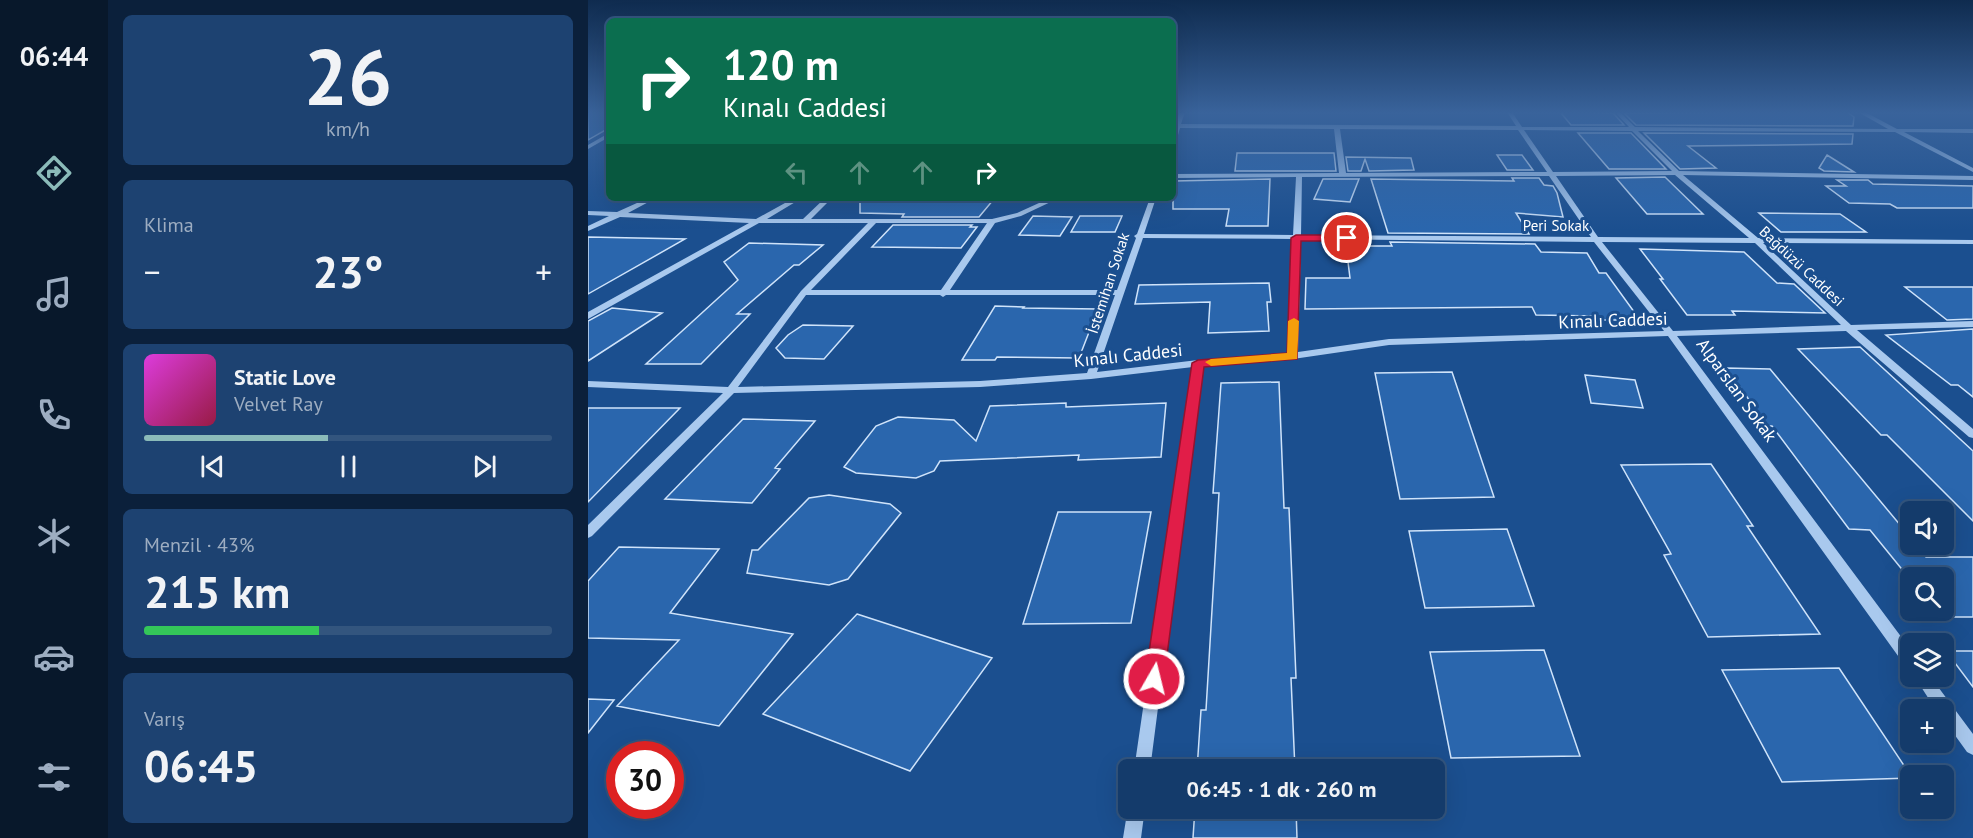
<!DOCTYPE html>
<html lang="tr">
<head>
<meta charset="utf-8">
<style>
  :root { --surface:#143b6b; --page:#1d4271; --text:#f1f3f6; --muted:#9dadc1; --line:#33557e; --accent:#8bbbb9 }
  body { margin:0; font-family:"PT Sans",sans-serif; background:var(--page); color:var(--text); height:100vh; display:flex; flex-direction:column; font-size:22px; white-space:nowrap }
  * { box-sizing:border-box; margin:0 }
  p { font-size:20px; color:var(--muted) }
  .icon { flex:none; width:33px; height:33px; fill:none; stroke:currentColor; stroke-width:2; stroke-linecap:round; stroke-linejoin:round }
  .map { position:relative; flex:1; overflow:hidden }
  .panel { display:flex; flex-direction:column; gap:15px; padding:15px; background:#0b203b; width:480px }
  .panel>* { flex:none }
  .banner { position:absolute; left:18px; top:18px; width:570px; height:183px; border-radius:9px; box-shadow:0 6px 24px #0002,0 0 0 2px var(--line); background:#0b6e4f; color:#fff; overflow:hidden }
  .controls { position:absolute; left:1312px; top:501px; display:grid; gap:12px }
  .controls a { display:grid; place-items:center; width:54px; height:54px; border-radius:9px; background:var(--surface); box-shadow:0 6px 24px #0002,0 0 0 2px var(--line); font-size:30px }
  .speed { position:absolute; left:18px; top:741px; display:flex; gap:12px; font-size:30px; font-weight:700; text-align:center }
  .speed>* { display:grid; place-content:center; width:78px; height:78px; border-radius:50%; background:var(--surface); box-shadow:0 6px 24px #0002,0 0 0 2px var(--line); line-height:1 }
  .speed .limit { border:9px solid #d22; background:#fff; color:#111 }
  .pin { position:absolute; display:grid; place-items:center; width:51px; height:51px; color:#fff; margin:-26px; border:3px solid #fff; border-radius:50%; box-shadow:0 2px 6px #0007 }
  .me { position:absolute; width:66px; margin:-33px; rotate:8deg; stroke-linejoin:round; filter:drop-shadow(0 0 4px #0008) }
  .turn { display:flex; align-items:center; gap:21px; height:126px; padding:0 18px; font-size:27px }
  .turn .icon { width:78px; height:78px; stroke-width:2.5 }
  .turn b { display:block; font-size:42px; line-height:51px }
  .lanes { display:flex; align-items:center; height:57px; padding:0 18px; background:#0003; justify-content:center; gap:30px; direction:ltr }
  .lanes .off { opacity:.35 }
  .big { font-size:45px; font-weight:600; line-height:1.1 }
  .panel .card { flex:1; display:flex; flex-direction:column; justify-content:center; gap:9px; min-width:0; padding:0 21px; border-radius:9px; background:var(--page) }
  .panel .dial { align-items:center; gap:0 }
  .dial b { font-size:78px; line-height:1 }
  .song { display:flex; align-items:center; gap:18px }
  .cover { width:72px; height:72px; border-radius:9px; background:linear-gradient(135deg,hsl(300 70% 55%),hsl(340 70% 35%)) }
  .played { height:6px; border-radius:3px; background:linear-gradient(90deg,var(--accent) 45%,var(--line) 45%) }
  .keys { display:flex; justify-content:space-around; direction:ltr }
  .heat { display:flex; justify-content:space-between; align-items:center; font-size:33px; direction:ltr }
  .charge { height:9px; border-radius:4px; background:linear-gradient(90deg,#34c759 43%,var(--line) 0) }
  .trip { position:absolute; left:530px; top:759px; width:327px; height:60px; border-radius:9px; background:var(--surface); box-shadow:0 6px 24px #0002,0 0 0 2px var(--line); font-weight:600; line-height:60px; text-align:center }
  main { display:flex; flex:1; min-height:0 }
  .tab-bar { display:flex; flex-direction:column; width:108px; justify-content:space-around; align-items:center; background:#08182b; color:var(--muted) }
  .tab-bar .icon { width:42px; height:42px }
  .tab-bar .active { color:var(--accent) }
  .tab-bar b { font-size:27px; color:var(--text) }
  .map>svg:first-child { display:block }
  .building { fill:#2a66ad; stroke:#cfe3fa; stroke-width:1.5 }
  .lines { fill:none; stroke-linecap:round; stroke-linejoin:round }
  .minor { fill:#a9c9ee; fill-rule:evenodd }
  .route { fill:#e11d48; stroke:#92132f; stroke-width:1.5 }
  .slow { fill:#f59e0b }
  .labels { text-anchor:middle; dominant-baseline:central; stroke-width:6; stroke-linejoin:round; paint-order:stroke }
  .far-street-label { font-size:15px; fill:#fff; stroke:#1b4f8f }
  .street-label { font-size:18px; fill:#fff; stroke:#1b4f8f }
</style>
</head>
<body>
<main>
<nav class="tab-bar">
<b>06:44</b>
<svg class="icon active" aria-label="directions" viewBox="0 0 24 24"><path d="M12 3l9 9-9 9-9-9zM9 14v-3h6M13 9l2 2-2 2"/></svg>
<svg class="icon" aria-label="music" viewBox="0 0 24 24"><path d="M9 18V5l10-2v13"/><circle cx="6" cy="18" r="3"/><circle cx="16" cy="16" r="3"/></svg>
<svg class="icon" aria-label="phone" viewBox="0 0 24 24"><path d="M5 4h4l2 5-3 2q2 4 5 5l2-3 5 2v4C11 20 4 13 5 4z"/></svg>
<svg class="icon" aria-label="climate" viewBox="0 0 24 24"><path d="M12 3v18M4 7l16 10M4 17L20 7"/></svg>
<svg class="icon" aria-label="car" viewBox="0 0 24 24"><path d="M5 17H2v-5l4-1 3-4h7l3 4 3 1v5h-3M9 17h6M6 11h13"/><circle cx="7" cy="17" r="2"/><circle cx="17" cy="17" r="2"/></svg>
<svg class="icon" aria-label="filters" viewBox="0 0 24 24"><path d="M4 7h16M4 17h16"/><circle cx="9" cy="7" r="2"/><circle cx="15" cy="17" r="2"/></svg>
</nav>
<section class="panel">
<div class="card dial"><b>26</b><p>km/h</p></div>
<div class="card"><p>Klima</p>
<div class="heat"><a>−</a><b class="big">23°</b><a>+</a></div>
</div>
<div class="card">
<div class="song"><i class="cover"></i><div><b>Static Love</b><p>Velvet Ray</p></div></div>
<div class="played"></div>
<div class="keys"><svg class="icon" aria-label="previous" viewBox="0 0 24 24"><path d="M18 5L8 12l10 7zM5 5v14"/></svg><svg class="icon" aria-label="pause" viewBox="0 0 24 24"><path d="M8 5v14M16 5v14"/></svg><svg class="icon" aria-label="next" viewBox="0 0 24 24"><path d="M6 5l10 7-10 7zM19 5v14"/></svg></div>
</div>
<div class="card"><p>Menzil · 43%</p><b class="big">215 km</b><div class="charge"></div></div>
<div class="card"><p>Varış</p><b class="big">06:45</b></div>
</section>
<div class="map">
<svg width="1385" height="838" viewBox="0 0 1385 838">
  <rect width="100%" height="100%" fill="#1b4f8f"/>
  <!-- building -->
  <path class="building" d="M0 112H21V128L0 140Z
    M979 112 1025 113 1036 125H983L973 113Z
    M1259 112 1266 117 1265 126 1048 125 1036 113Z
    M990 133H1043L1078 169H1021Z
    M1056 133 1265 134 1264 144 1100 146 1128 168 1092 169Z
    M649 153H746L748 171H647Z
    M909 155H934L945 170H919Z
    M1239 155 1266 172 1236 171 1231 168Z
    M758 157 823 158 826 170 781 171 777 159 773 171H760Z
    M1077 177 1115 214H1059L1028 178Z
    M924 178H951L956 185 965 186 969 193 975 217 928 213 941 234 800 233 783 179 926 181Z
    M682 179 680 226H638L641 209H585V181Z
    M735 179H771L762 202 726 199Z
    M1249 180H1280L1285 184 1385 186V208H1309L1302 204 1261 203 1238 186H1258Z
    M272 198H374L406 199 391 217H314L316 214 272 213Z
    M1171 213 1252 214 1278 232H1193Z
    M445 216 484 217 472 236 431 235Z
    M492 216H534L527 232H483Z
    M305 225H384L382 227H389L373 248 284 247Z
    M0 237 97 239 0 294Z
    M802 242 947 244 953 252 999 253 1011 273H1018L1052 320H1009L1007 316 948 315 944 307 717 309 718 278H762L758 246H804Z
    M161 243 235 245 211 265H206L149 314H162L113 364H58L150 280 136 262Z
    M1052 249 1156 252 1189 283 1206 284 1237 313 1144 311 1147 315H1099L1072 279H1075Z
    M681 283 683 302H679L681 331 620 333 622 302 547 304 551 285Z
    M1317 287H1385V319L1359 320Z
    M407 306 436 307 435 308 510 309 491 358 409 357 407 360H374Z
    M24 308 74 313 0 361V321Z
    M215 325 265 326 236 359 197 358 188 348 200 335Z
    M1385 329V397L1370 385H1363L1298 335Z
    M1272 347 1385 451V521L1299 435H1293L1210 349Z
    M1138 368 1182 369 1323 538V544H1328L1338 557H1385V617H1356V578H1321L1282 530 1261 529 1184 426H1180Z
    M864 372 906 497 812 499 787 373Z
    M997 375 1047 380 1055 408 1003 403Z
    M691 382 696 508H701L708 678H703L707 770H609L613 710H618L631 493H625L633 383Z
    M478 403V407L578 403 573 457 490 460 491 455 352 461 346 471 328 478 268 473 256 467 288 426 310 417 366 420 388 441 402 406Z
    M0 408H92L0 502Z
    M155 419 227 421 187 468 192 469 164 503 77 499Z
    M1123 464 1165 526H1159L1232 634 1120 637 1076 555 1083 554 1033 465Z
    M241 495 302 504 313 513 260 579 241 585 159 573 164 550H170L221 498Z
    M470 512H563L543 623 435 624Z
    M919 529 946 606 837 608 821 531Z
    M31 547 131 549 82 613 205 634 131 726 29 706 91 640 0 638V581Z
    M269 614 404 658 322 771 175 714Z
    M956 650 992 756 863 758 842 652Z
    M1358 651H1385V687Z
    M1251 668 1323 776V778L1194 782 1134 670Z
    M0 699 26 700 0 733Z
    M607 808H708L709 838H605Z"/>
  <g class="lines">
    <!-- minor -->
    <path class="minor" d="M591 112H597L593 124 928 126 919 112H924L934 127H1041L1027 112H1032L1047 127 1300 129 1270 112H1277L1309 129H1385V133L1316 132 1385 168V172L1307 132 1050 131 1091 171 1385 176V180L1095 175 1170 238 1385 240V244L1175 243 1263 325 1385 321V327L1269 330 1385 429V438L1381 437 1258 331 1089 336 1323 650V668L1318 667 1080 336 801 345 705 359 614 366 562 770H546L605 367 503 379 392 387 146 393 4 536 0 538V525L135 393 0 387V381L140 387 213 291 280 223H171L0 319V312L161 223 32 217 0 231V226L21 216 0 215V211L29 212 60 198H68L40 213 168 219 206 198H214L179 219H215L237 198H244L223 219H404L429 213 462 198H471L433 216 407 223 362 290H529L548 238 546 236 549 234 562 198H568L556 234 705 235 708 177 585 178V174L751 173 746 129 592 128 588 142 585 144 587 128H585V124H588ZM752 129 930 130 959 172 758 173ZM936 130 1044 131 1084 171 965 172ZM1087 175 1161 238 1010 237 968 176ZM961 176 1003 237 713 235 714 177ZM288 223H399L353 290H223ZM555 238 705 239 700 354 610 360 509 372ZM713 239 1006 242 1076 331 801 339 710 352ZM1014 242 1167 243 1253 325 1085 331ZM218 295H352L355 297 358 295H527L499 373 392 381 150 387Z
      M21 133V137L0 149V145Z
      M1326 676H1342L1385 734V755L1379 752 1356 720V710H1348Z
      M540 807V808H557L553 838H535Z"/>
  </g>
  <!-- sky -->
  <linearGradient id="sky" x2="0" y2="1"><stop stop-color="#0f2b4f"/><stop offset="0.49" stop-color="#39639b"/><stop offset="1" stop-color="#39639b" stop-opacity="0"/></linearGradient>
  <rect width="1385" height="230" fill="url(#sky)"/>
  <!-- route -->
  <path class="route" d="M708 235H759L764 238 759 241H713L709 359 616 367 576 679 573 685 566 688 560 685 557 679 604 363 610 360 699 353 703 238Z"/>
  <!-- slow -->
  <path class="slow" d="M706 318 711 321 709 359 623 366 617 362 623 359 699 353 700 321Z"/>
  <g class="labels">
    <!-- far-street labels -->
    <g class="far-street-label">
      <text x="968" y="225">Peri Sokak</text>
      <text transform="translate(1214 266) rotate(43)">Bağdüzü Caddesi</text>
      <text transform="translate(520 283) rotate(-72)">İstemihan Sokak</text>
    </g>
    <!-- street labels -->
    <g class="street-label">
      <text transform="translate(1025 320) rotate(-2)">Kınalı Caddesi</text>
      <text transform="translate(540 355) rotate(-6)">Kınalı Caddesi</text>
      <text transform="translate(1149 390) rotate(54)">Alparslan Sokak</text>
    </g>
  </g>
</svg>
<div class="controls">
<a><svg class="icon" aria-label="sound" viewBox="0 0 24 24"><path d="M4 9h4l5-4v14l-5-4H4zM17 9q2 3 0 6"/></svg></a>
<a><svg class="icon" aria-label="search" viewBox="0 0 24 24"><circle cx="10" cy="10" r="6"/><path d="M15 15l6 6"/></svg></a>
<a><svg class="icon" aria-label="layers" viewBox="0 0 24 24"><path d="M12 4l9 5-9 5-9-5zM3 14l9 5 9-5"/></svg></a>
<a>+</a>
<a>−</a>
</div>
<div class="speed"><div class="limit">30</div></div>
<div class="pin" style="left:759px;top:238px;background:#d93025"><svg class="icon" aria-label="arrive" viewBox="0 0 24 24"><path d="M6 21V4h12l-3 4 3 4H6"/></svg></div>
<svg class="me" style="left:566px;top:679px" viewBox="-20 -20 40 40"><circle r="17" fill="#e11d48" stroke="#fff" stroke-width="3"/><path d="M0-11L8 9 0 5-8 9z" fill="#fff"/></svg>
<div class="trip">06:45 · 1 dk · 260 m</div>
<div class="banner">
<div class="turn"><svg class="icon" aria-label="right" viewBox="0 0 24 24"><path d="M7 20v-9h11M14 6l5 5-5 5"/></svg><div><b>120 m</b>Kınalı Caddesi</div></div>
<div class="lanes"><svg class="icon off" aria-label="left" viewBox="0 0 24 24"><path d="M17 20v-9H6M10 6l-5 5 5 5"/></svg><svg class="icon off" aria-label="ahead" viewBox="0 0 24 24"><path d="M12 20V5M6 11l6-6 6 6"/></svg><svg class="icon off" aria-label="ahead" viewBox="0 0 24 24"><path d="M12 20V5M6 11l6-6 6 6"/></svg><svg class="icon" aria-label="right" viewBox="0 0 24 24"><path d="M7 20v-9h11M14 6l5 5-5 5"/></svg></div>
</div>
</div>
</main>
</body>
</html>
